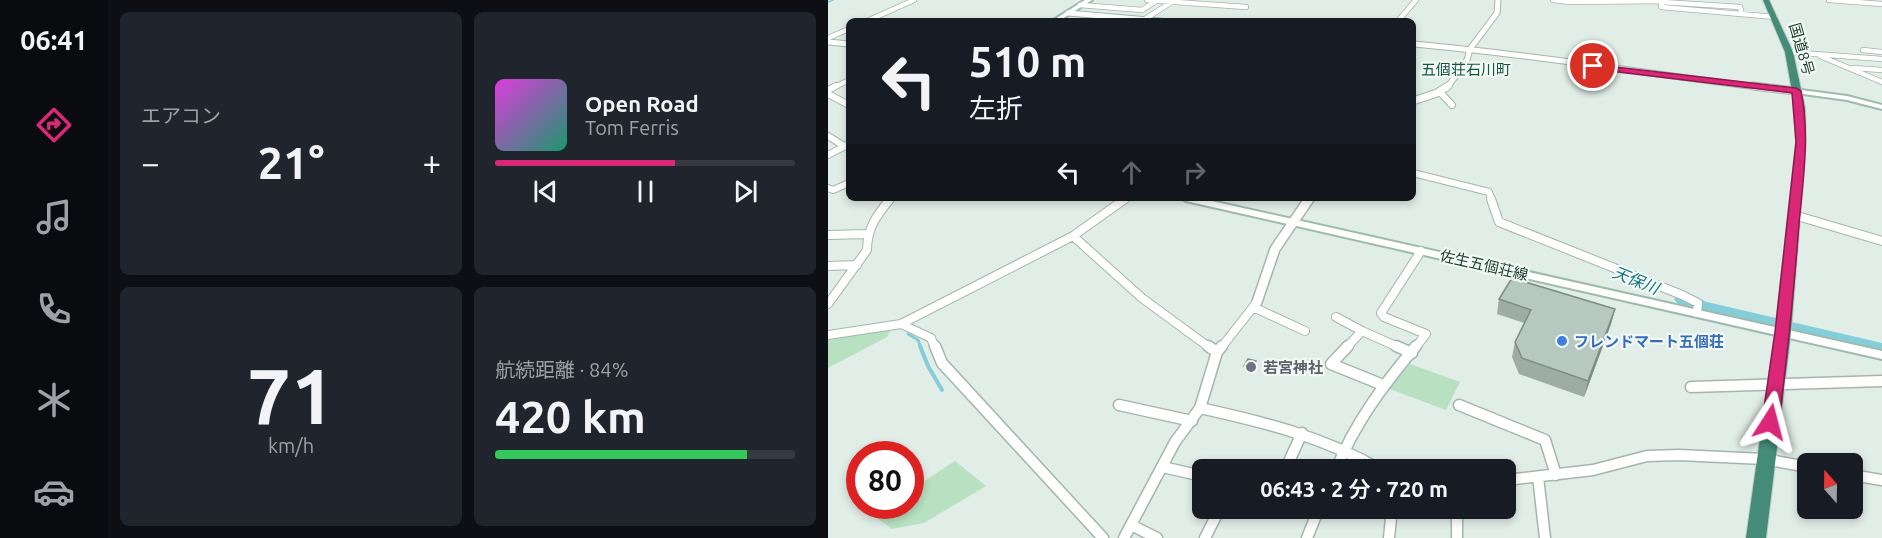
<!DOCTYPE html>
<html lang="ja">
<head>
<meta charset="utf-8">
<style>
  :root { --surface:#171b24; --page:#20242c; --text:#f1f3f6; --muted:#9ea1a6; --line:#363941; --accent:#db2777 }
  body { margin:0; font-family:Ubuntu,"Noto Sans JP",sans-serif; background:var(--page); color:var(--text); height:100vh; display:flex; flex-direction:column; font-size:22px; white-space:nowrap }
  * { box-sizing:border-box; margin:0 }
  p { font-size:20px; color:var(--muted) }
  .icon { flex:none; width:33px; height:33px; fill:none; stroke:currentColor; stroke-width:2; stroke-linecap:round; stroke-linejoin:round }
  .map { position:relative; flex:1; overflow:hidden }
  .side { display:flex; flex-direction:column; gap:12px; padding:12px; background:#0d0f14; width:720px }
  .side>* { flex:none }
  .hud { position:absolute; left:18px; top:18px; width:570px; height:183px; border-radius:9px; box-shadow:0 3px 9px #0003; background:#171b24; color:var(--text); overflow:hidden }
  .needle { width:39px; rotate:340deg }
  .controls { position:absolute; left:969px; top:453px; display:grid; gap:12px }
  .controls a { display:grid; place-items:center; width:66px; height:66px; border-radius:9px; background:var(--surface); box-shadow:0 3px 9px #0003; font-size:30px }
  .speed { position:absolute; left:18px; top:441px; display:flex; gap:12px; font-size:30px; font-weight:700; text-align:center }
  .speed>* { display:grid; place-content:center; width:78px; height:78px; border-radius:50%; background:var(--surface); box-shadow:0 3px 9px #0003; line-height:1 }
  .speed .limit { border:9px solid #d22; background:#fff; color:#111 }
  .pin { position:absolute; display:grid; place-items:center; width:51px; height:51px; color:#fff; margin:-26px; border:3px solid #fff; border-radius:50%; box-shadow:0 2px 6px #0007 }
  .me { position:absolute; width:66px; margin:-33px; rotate:9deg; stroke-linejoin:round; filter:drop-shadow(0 0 4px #0008) }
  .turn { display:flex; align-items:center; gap:21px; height:126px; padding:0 24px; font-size:27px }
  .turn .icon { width:78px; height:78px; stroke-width:2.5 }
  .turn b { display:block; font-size:42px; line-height:51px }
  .lanes { display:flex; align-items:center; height:57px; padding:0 24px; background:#0003; justify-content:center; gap:30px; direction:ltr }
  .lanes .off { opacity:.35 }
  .big { font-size:45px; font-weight:600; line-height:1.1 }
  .side .card { flex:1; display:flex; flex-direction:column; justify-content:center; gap:9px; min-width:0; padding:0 21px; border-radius:9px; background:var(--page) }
  .side .dial { align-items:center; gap:0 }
  .dial b { font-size:78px; line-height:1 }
  .song { display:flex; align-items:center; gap:18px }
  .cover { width:72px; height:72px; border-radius:9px; background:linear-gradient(135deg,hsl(300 70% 55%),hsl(160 70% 35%)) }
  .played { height:6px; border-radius:3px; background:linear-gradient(90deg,var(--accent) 60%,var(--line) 60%) }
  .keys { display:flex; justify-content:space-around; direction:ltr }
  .heat { display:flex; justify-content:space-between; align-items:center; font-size:33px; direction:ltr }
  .charge { height:9px; border-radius:4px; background:linear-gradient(90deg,#34c759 84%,var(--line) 0) }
  .side .tiles { flex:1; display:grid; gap:12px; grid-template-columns:repeat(2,1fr) }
  .trip { position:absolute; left:364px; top:459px; width:324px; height:60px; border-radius:9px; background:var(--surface); box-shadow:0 3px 9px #0003; font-weight:600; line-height:60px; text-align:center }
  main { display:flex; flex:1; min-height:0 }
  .dock { display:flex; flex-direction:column; width:108px; justify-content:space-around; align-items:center; background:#090b0e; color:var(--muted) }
  .dock .icon { width:42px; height:42px }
  .dock .current { color:var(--accent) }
  .dock b { font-size:27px; color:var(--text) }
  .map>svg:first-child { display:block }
  .green { fill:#b7e1c1 }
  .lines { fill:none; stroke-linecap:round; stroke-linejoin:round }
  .stream-far2 { stroke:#83ced8; stroke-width:1.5 }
  .stream-far1 { stroke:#83ced8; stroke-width:3 }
  .stream { stroke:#83ced8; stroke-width:4 }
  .river { fill:#83ced8; fill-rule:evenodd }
  .minor-far3-casing { stroke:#a3b6ae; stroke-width:6 }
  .minor-far2-casing { stroke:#a3b6ae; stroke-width:8 }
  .minor-far1-casing { stroke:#a3b6ae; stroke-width:10 }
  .minor-casing { stroke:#a3b6ae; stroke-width:13 }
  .tertiary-far2-casing { stroke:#a3b6ae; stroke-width:7 }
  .tertiary-far1-casing { stroke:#a3b6ae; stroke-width:9 }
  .tertiary-casing { stroke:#a3b6ae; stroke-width:12 }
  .secondary-casing { stroke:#9ebaaf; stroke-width:4 }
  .trunk-casing { stroke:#c0cac7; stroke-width:2 }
  .minor-far3 { stroke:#fff; stroke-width:4.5 }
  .minor-far2 { stroke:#fff; stroke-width:6 }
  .minor-far1 { stroke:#fff; stroke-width:8 }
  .minor { stroke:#fff; stroke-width:10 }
  .tertiary-far2 { stroke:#fff; stroke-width:5 }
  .tertiary-far1 { stroke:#fff; stroke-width:7 }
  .tertiary { stroke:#fff; stroke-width:9 }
  .secondary { fill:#fff; fill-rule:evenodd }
  .trunk { fill:#448c78; fill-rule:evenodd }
  .wall { fill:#9daca5 }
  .shaded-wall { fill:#7f8c86 }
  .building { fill:#b6c8c0; stroke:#7f8c86; stroke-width:1.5 }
  .route { fill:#db2777; stroke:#8e194d; stroke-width:1.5 }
  .shop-dot { fill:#3f7fe0; stroke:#f2f9f5; stroke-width:2 }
  .worship-dot { fill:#6b7280; stroke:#f2f9f5; stroke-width:2 }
  .labels { text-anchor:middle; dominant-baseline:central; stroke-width:4.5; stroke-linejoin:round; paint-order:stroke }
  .street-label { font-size:15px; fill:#1f4036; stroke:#f2f9f5 }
  .far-quarter-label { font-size:15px; fill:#195444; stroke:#f2f9f5 }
  .shop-label { font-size:15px; font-weight:bold; fill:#366cbe; stroke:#f2f9f5; text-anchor:start }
  .worship-label { font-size:15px; font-weight:bold; fill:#5b616d; stroke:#f2f9f5; text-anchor:start }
  .water-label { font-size:16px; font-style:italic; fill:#137482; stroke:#f2f9f5 }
</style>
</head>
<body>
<main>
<nav class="dock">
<b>06:41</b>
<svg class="icon current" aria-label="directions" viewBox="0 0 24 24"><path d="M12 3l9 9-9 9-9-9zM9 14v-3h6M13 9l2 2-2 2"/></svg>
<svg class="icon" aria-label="music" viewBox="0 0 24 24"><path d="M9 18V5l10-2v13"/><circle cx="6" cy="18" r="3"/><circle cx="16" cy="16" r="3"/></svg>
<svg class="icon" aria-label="phone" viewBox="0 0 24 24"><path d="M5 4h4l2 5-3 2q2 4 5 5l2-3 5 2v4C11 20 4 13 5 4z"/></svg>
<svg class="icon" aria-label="climate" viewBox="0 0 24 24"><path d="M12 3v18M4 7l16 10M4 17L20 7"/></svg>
<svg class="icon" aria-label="car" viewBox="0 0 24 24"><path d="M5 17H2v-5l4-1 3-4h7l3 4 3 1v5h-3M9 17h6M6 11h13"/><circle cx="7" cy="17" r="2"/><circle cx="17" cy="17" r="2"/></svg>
</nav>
<section class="side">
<div class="tiles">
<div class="card"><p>エアコン</p>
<div class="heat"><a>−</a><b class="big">21°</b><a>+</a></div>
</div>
<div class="card">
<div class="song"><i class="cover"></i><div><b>Open Road</b><p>Tom Ferris</p></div></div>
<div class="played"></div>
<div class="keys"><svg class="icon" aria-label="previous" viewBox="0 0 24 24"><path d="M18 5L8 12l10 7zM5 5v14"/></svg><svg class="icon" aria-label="pause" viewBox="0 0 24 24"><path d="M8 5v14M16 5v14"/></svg><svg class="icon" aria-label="next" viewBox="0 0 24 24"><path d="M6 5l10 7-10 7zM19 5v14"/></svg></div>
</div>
<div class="card dial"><b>71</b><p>km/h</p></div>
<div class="card"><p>航続距離 · 84%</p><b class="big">420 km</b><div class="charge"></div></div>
</div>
</section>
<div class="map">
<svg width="1054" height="538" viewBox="0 0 1054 538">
  <rect width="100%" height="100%" fill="#e1ede7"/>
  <!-- green -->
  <path class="green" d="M63 329 59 337 0 368V340Z
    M582 364 632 382 618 410 559 388Z
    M127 461 158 486 96 523 64 529 45 515 60 506H82L83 490Z"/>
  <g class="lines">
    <!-- stream-far2 -->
    <path class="stream-far2" d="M0 2 5 0"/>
    <!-- stream-far1 -->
    <path class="stream-far1" d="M80 334 90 340 93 348"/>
    <!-- stream -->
    <path class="stream" d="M92 346 100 366 114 390"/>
    <!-- river -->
    <path class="river" d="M855 293 879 302 1054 343V357L868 311 849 303 846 299 849 295Z"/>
    <defs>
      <path id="minor-far3" d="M319 0 418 7
        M725 0 742 2 834 1
        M834 0 833 7 947 17
        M1001 0 1054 4
        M834 2 912 7 914 14
        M252 5 314 10 328 1
        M39 21 86 0
        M314 21 345 1
        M570 21 588 0
        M0 38 21 29
        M1035 50 1054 52
        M961 52 1054 59
        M992 56 1054 82
        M1025 68 1054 70
        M5 88 21 80"/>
      <path id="minor-far2" d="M0 90 8 86
        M612 92 624 105
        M0 94 21 105
        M0 136 16 146
        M0 155 21 144
        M585 173 661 192 664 201
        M0 188 5 190 21 183
        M61 201 63 198
        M295 201 299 198"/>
      <path id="minor-far1" d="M663 199 671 222 854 295 870 303 869 313
        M966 215 1054 241
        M0 235 40 234
        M245 236 314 298 382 348
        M0 266 29 265
        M0 304 39 250C39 228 49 215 62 199
        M425 307 477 331
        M508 317 534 331 518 348
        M73 324 103 338 107 348
        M534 331 572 348
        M0 335 73 324 245 236 297 199
        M393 348 429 302
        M587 348 598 334 556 317 553 313 593 251"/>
      <path id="minor" d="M107 346 114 363 275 538
        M380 346 389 352
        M520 346 503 364 555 385
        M568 346 584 353
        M863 387 1054 381
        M291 405 364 421
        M631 405 717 440 728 475
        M372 408C436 422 496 437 553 470
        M334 467 375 476
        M457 470 474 433
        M508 470C526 424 556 384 588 346
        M1024 475 1054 480
        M710 477 717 538
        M678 480 765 470 819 456 851 455 936 459 980 467
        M629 508V538
        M303 525 329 538
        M296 538 347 442 372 408 389 352 394 346
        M377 538 392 508
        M479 538 491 508
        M561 538 564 508"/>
      <path id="tertiary-far2" d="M240 13 332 21
        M0 42 21 44
        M585 44C703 54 820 74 938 88
        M619 88 639 60 642 49 669 13 670 0"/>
      <path id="tertiary-far1" d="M925 86 968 91
        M585 101 609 93 620 86
        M481 201 482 198"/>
      <path id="tertiary" d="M429 302 447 249 481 199"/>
      <path id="secondary" d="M257 0H264L231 21H224Z
        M965 89 1019 96 1054 105V109L1019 100 968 93 964 91Z
        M353 198H370L1054 351V359L358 201Z"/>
      <path id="trunk" d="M935 0H941L965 52 977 108 978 142 963 332 938 538H918L947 332 968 142 967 108 957 52Z"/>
    </defs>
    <!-- minor-far3 casing -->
    <use href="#minor-far3" class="minor-far3-casing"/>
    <!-- minor-far2 casing -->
    <use href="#minor-far2" class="minor-far2-casing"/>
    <!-- minor-far1 casing -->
    <use href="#minor-far1" class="minor-far1-casing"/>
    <!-- minor casing -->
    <use href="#minor" class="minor-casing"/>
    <!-- tertiary-far2 casing -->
    <use href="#tertiary-far2" class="tertiary-far2-casing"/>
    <!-- tertiary-far1 casing -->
    <use href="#tertiary-far1" class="tertiary-far1-casing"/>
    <!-- tertiary casing -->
    <use href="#tertiary" class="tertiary-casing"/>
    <!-- secondary casing -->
    <use href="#secondary" class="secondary-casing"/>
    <!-- trunk casing -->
    <use href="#trunk" class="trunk-casing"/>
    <!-- minor-far3 -->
    <use href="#minor-far3" class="minor-far3"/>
    <!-- minor-far2 -->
    <use href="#minor-far2" class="minor-far2"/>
    <!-- minor-far1 -->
    <use href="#minor-far1" class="minor-far1"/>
    <!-- minor -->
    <use href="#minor" class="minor"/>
    <!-- tertiary-far2 -->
    <use href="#tertiary-far2" class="tertiary-far2"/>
    <!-- tertiary-far1 -->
    <use href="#tertiary-far1" class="tertiary-far1"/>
    <!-- tertiary -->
    <use href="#tertiary" class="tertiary"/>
    <!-- secondary -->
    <use href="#secondary" class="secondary"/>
    <!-- trunk -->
    <use href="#trunk" class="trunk"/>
  </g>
  <!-- wall -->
  <path class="wall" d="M671 299 787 309 783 324 756 397 691 374 684 357 687 342 696 323 669 314Z
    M428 365 424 372 417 370 416 366Z"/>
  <!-- shaded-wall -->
  <path class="shaded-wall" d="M787 309 783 324 756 397 760 381Z
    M428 361V365L424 372V368Z"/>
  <!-- building -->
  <path class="building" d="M684 278 787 309 760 381 694 358 687 342 703 310 671 299Z
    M420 359 428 361 424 368 416 366Z"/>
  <!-- route -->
  <path class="route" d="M762 64 968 88 973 91C982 135 975 180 971 224 966 290 959 356 951 422L949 427 942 429 936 427 934 422 947 332 968 142 964 93 765 69 762 68Z"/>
  <!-- markers -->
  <circle class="shop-dot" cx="734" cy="341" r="6"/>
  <circle class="worship-dot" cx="423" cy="367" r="6"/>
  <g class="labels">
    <!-- street labels -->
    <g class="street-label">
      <text transform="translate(974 49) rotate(74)">国道8号</text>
      <text transform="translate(656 265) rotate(13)">佐生五個荘線</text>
    </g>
    <!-- far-quarter labels -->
    <g class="far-quarter-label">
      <text x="638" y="69">五個荘石川町</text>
    </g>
    <!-- shop labels -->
    <g class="shop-label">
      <text x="746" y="341">フレンドマート五個荘</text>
    </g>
    <!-- worship labels -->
    <g class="worship-label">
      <text x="435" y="367">若宮神社</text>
    </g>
    <!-- water labels -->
    <g class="water-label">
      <text transform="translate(808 280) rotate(22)">天保川</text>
    </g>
  </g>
</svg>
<div class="controls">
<a><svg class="needle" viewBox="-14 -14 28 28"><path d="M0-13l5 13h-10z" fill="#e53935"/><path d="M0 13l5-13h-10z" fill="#9ea1a6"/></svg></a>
</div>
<div class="speed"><div class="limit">80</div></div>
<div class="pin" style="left:765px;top:66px;background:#d93025"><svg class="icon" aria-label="arrive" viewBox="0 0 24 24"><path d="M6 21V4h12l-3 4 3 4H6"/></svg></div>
<svg class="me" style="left:942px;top:422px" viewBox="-20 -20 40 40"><path d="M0-17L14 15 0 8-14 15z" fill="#db2777" stroke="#fff" stroke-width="4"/></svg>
<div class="trip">06:43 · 2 分 · 720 m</div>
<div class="hud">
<div class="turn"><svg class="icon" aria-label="left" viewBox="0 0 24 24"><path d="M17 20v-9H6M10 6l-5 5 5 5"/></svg><div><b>510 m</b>左折</div></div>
<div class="lanes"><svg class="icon" aria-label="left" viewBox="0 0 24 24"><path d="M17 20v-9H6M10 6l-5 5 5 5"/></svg><svg class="icon off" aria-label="ahead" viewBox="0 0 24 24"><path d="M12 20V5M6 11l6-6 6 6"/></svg><svg class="icon off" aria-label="right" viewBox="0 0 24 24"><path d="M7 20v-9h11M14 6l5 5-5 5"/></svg></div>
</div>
</div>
</main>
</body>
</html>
